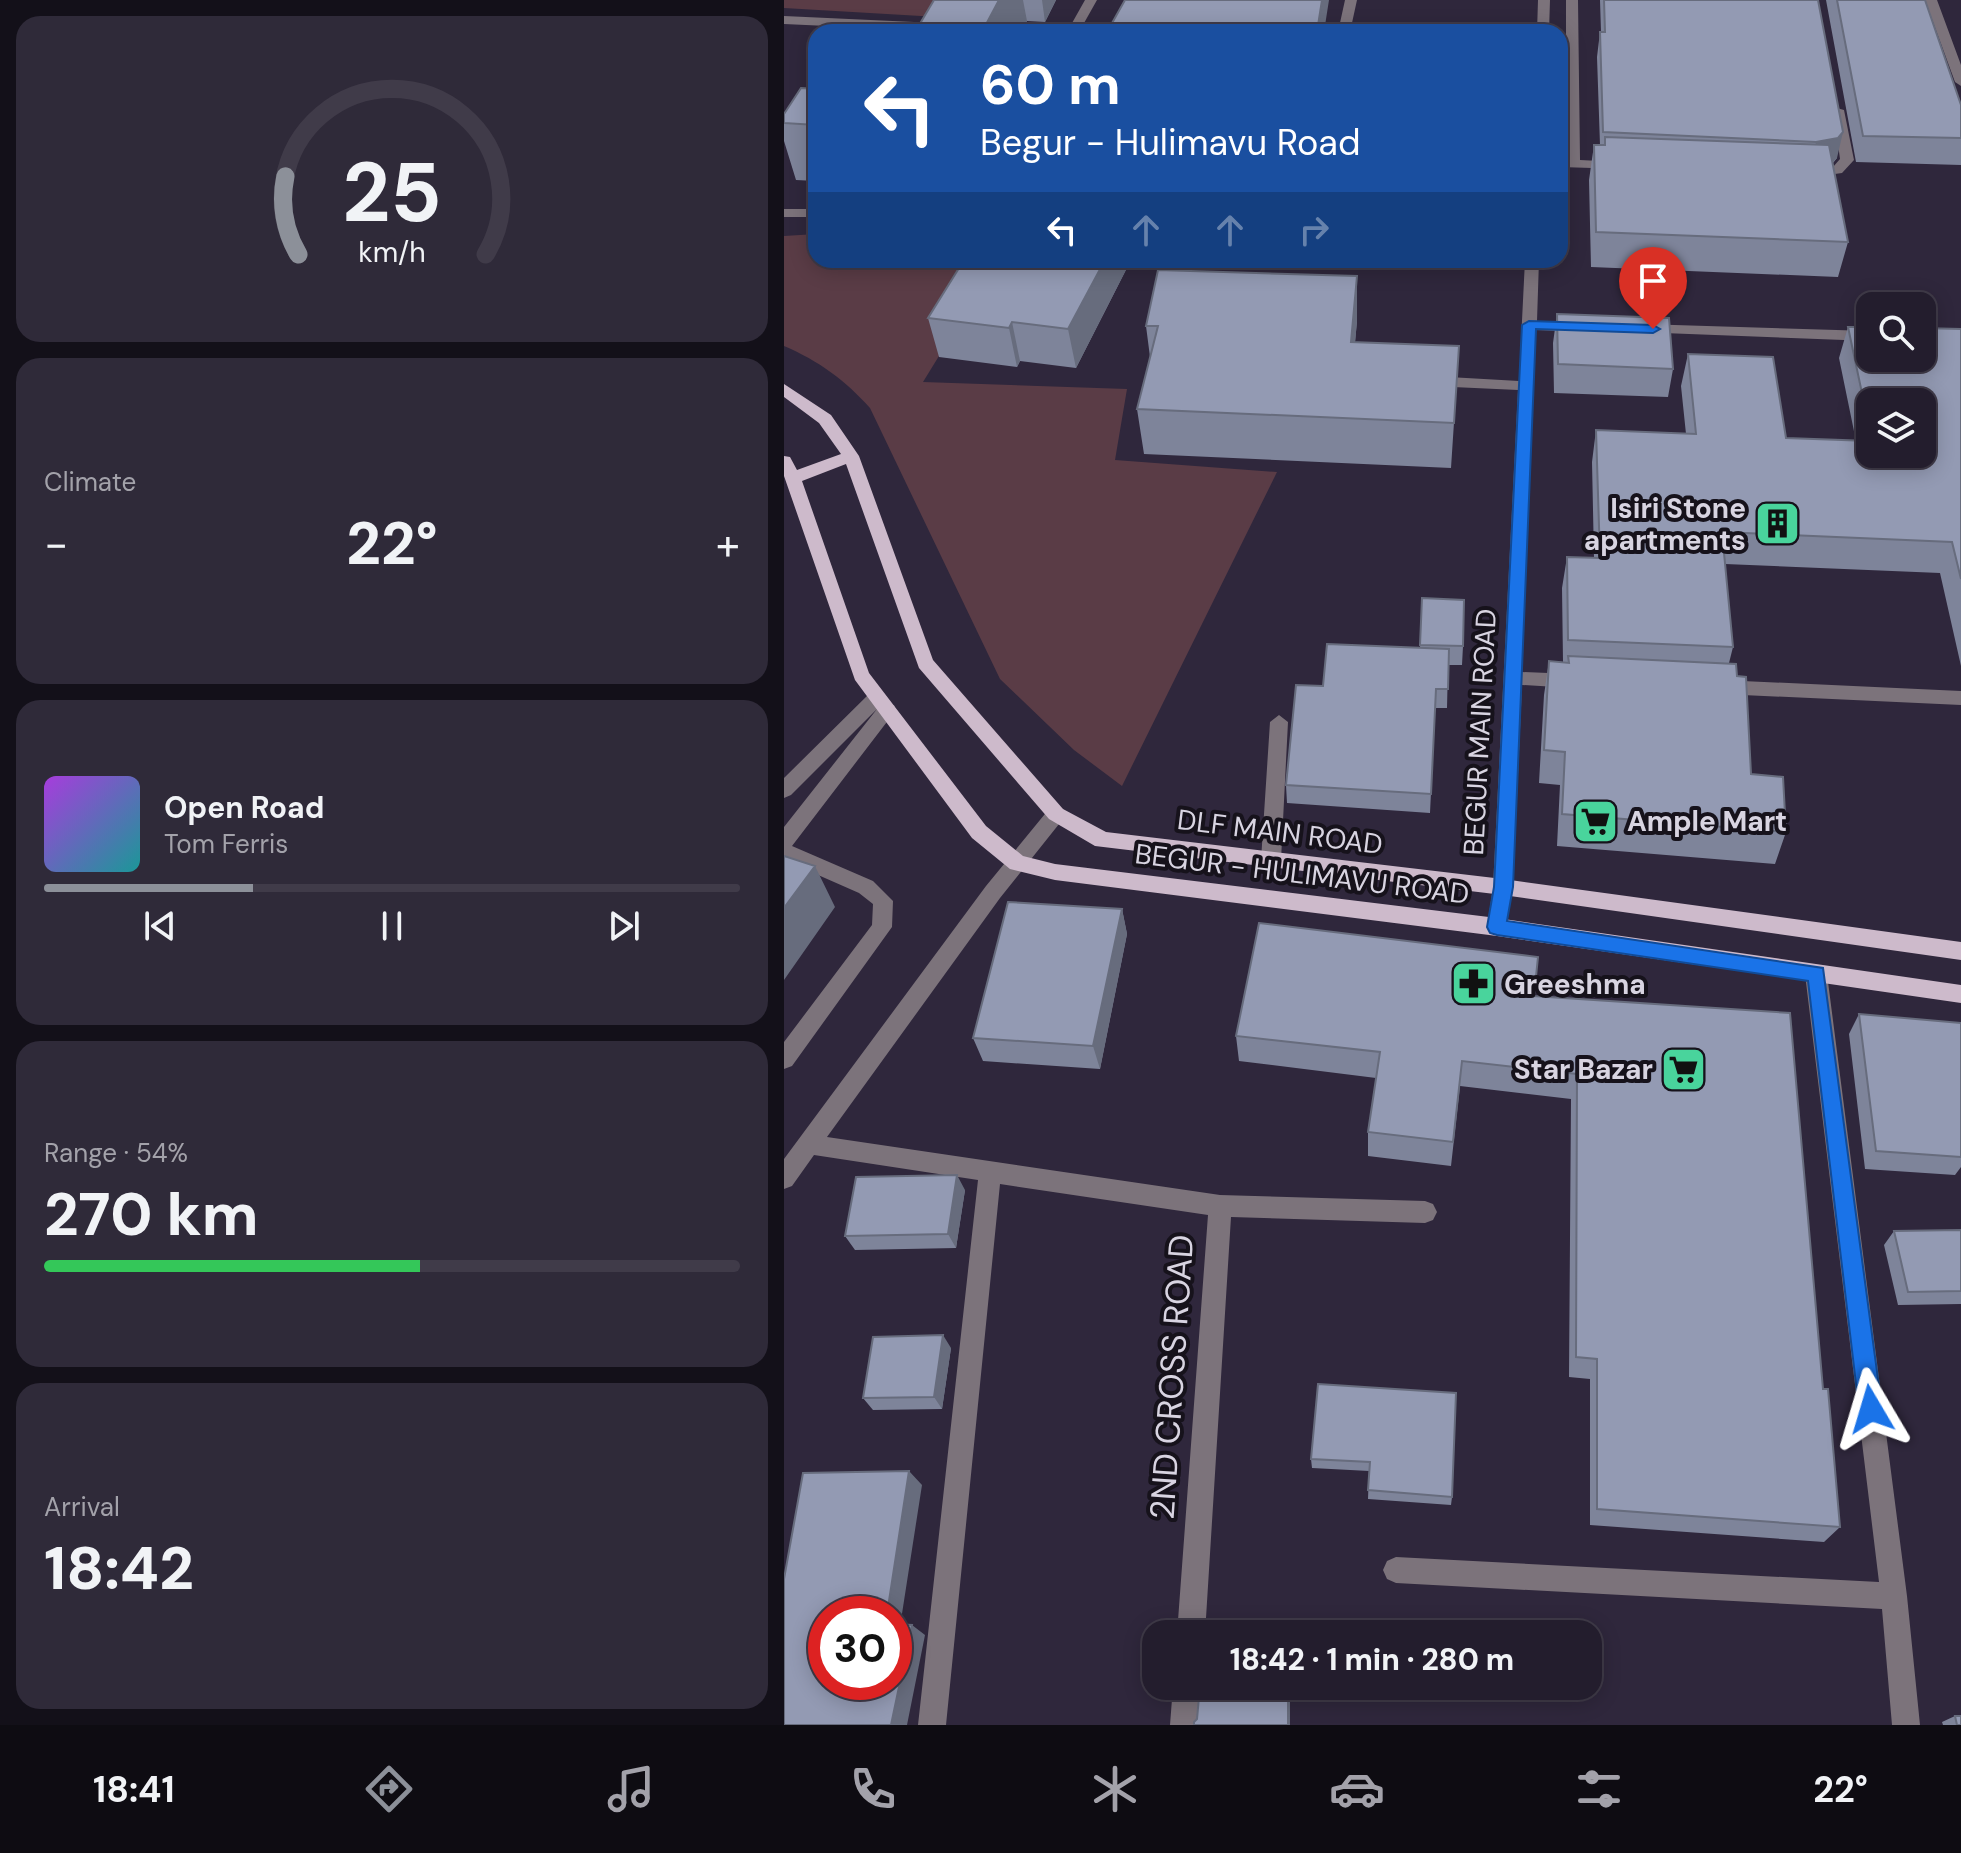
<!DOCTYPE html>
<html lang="en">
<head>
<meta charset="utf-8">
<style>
  :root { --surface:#231d2d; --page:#2f2a39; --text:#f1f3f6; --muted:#a3a2aa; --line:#403b49; --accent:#8c9099 }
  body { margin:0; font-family:"DM Sans",sans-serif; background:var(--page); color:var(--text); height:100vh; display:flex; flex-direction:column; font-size:30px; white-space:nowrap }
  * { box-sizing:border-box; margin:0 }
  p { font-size:26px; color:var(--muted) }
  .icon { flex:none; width:44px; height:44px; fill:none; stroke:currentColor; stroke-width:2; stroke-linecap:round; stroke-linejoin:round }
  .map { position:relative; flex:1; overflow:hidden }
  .side { display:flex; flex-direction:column; gap:16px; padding:16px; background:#131019; width:784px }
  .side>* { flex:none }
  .hud { position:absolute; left:24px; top:24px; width:760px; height:244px; border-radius:24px; box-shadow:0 4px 20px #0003,0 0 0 2px var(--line); background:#1a4fa0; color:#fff; overflow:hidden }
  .fabs { position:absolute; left:1072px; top:292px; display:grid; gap:16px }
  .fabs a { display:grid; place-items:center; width:80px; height:80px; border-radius:16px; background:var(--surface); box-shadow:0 4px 20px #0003,0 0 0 2px var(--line); font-size:40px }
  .speed { position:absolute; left:24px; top:1596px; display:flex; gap:16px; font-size:40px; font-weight:700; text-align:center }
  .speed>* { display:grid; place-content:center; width:104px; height:104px; border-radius:50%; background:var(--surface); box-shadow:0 4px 20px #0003,0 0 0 2px var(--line); line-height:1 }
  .speed .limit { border:12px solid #d22; background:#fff; color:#111 }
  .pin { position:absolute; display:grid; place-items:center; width:68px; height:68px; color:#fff; margin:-82px -34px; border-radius:50% 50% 50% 0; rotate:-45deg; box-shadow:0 0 8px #0007 }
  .pin .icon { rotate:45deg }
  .me { position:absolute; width:88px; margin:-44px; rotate:353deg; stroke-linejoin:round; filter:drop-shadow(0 0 6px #0008) }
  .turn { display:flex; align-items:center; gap:28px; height:168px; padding:0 40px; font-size:36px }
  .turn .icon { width:104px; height:104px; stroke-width:2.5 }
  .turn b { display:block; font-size:56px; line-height:68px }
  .lanes { display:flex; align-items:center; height:76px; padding:0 40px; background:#0003; justify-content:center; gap:40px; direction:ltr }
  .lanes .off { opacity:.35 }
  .big { font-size:60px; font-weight:800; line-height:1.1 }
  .side .widget { flex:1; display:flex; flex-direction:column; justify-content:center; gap:12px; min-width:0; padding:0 28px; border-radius:24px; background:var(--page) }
  .side .dial { align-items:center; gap:0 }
  .dial svg { height:208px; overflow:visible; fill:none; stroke:var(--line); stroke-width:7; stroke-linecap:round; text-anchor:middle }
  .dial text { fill:var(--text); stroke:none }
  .song { display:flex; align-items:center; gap:24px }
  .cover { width:96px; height:96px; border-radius:12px; background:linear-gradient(135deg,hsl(280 70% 55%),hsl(180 70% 35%)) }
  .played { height:8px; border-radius:4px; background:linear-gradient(90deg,var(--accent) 30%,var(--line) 30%) }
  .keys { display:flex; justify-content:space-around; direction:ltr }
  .heat { display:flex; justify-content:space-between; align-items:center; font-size:44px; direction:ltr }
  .charge { height:12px; border-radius:6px; background:linear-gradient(90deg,#34c759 54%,var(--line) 0) }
  .trip { position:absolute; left:358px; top:1620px; width:460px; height:80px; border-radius:24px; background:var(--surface); box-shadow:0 4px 20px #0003,0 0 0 2px var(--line); font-weight:800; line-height:80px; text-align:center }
  .tabs { display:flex; height:128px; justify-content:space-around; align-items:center; background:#0e0c12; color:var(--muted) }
  .tabs .icon { width:56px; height:56px }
  .tabs .current { color:var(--accent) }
  .tabs b { font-size:36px; color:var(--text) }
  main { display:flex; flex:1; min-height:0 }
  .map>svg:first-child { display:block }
  .green { fill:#5a3c46 }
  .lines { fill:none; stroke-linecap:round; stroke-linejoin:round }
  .minor { fill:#7c737b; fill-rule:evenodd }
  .major { fill:#cdbacb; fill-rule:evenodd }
  .wall { fill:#7e849a; fill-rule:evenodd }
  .shaded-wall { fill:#676c7d }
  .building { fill:#939ab3; stroke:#676c7d; stroke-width:2 }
  .route { fill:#1a73e8; stroke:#114b97; stroke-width:2 }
  .labels { text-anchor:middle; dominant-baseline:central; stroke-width:8; stroke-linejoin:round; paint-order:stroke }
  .poi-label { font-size:28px; font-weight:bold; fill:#d8d4e1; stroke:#16121b; text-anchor:end }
  .street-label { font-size:28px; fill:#d8d4e1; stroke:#16121b }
  .near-street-label { font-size:34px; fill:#d8d4e1; stroke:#16121b }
</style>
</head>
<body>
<main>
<section class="side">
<div class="widget dial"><svg viewBox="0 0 100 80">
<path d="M14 69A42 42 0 1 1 86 69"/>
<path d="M14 69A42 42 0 0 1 9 39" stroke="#8c9099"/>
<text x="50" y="56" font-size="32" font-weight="700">25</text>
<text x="50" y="72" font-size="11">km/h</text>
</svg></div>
<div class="widget"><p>Climate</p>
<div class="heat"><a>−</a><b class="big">22°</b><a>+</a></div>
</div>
<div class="widget">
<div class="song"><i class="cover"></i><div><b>Open Road</b><p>Tom Ferris</p></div></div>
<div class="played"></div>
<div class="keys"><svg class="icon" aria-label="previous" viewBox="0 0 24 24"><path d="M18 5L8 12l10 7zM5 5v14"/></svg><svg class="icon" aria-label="pause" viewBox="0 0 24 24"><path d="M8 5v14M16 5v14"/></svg><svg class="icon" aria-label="next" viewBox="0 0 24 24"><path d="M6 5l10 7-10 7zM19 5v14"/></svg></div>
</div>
<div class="widget"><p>Range · 54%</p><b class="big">270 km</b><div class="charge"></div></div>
<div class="widget"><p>Arrival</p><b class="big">18:42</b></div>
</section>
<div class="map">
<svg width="1177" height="1725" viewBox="0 0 1177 1725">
  <rect width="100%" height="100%" fill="#2f273c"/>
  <!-- green -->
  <path class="green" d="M0 0H164L154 17 0 8Z
    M32 234V260H214L139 382 343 389 331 460 493 472 338 786 290 750 216 679 86 408C61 380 35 361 0 346V236Z"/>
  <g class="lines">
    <!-- minor -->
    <path class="minor" d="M301 0H313L295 32H283Z
      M561 0H573L566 32H554Z
      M754 0H766L765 32H753Z
      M782 0H794L796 160 835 162 842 166 840 169 776 167V159H782Z
      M1141 0H1153L1177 65V86L1171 82Z
      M0 16 152 23 158 27 152 31 0 24Z
      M1049 107 1060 110 1070 160 1058 173 1022 178V172L1049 167 1056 159Z
      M0 209H32V217H0Z
      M741 260H755L753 321 798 322 805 327 798 332 752 330 738 672 789 674 798 681 789 688 738 685 729 887 720 933 713 936 706 933 703 927 709 887 734 390 647 386 639 381 647 376 735 381Z
      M858 324 1086 331V341L853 332V326Z
      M937 680 1177 691V705L937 694 928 687Z
      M94 690 103 697 98 705H110L112 710 8 846 89 881 109 901 108 927 8 1066 0 1069V1042L88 925 89 904 75 893 0 860V827L93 709 7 795 0 798V778L87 692Z
      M495 715 504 722 497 860 494 866H480L477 860 486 722Z
      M272 806 279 809 282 814 279 819 216 898 43 1137 436 1195 641 1201 649 1204 653 1212 649 1220 641 1223 447 1217 421 1634H393L424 1215 216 1184 162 1725H134L194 1180 30 1155 8 1186 0 1189V1159L202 886 265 809Z
      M1032 965 1039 968 1043 974 1123 1596 1136 1725H1108L1098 1609 612 1583 603 1579 599 1570 603 1561 612 1557 1095 1582 1021 974 1025 968Z
      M389 1686H417L414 1725H386Z"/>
    <!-- major -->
    <path class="major" d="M0 384 47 415 75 456 149 660 279 809 322 832 719 879 1177 942V960L719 895 311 846 265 819 135 668 62 464 18 481 85 673 202 826 239 856 271 864 713 918 1177 985V1003L713 936 271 880 226 869 188 838 71 680 0 476V456L6 457 13 470 57 454 35 423 0 397Z"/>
  </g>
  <!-- wall -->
  <path class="wall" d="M150 0H272L261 22 243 21 237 32H131Z
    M816 0H1034L1053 158 1049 163 1064 242 1054 277 807 267 805 180 810 145H816L813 57 816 32H817Z
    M1042 0H1141L1177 105V165L1072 162Z
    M32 89V181L12 180 0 141V114Z
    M347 260 292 368 236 361 233 367 155 357 144 318Z
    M773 314 889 369 884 397 770 393 769 343Z
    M573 321 571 342 675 346 667 468 360 454 353 409 366 357 362 326Z
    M1064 327 1177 329V666L1156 573 941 564 949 647 945 663 967 774 1002 832 991 864 773 846 776 785 755 783 760 695 765 661 779 662 778 588 783 557 810 558 808 462 812 430 902 434 897 386 904 354 1002 438 1072 441 1055 358ZM1086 402 1138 454H1086Z
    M638 598 679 646 678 665H664L663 708H651L646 813 503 803 502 785 539 686 636 648Z
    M338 909 343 934 316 1069 199 1061 189 1038Z
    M750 996 1039 1389 1056 1527 1040 1542 806 1525V1379L785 1377 787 1099 676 1086 667 1166 584 1156V1132L592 1078 455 1061 452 1036Z
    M1075 1014 1177 1023V1167L1171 1175 1081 1169 1065 1034Z
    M181 1190 172 1248 71 1250 61 1236Z
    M1177 1230V1304L1114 1305 1100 1245 1110 1231Z
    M167 1348 158 1409 89 1410 79 1398Z
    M534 1384 668 1497 667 1505 584 1499 585 1471 528 1468 527 1459Z
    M1171 1716 1177 1725H1159L1158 1722Z"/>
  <!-- shaded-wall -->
  <path class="shaded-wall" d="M215 0H239L243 21 237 32H198Z
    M258 0H272L261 22Z
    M538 0H545L540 32H533Z
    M1059 132 1053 158 1047 164 1026 168 1032 142Z
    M321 260H347L292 368 284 329Z
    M573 276V321L567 388V342Z
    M228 322 236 361 233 367 225 328Z
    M31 866 51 907 0 980V908Z
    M338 909 343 934 316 1069 309 1046Z
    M173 1175 181 1190 172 1248 164 1234Z
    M159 1335 167 1348 158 1409 150 1397Z
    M125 1471 138 1485 115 1633 110 1629V1614H103Z
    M128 1625 141 1635 123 1725H107Z
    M504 1686H506V1725H504Z"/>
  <!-- building -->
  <path class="building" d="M150 0H215L198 32H131Z
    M341 0H538L533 32H323Z
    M820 0H1034L1059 132 1054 138 1032 142 819 132 816 32H821Z
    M1053 0H1141L1177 105V138L1079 136Z
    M17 88 32 89V125L0 123V114Z
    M821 137 1045 145 1064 242 812 232 810 145H821Z
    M180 260H321L284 329 228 322 225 328 144 318Z
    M374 270 573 276 567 342 675 346 670 423 353 409 374 326H362Z
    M773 314 885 318 889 369 774 364Z
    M1064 327H1086V358H1138V328L1177 329V579L1168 542 938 532 949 647 784 640 783 557 816 558 812 430 912 434 904 354 989 357 1002 438 1086 441V454H1138V402H1086V431Z
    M638 598 680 600 679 646 636 645Z
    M543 644 665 649 664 689H652L647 794 502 785 512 685 539 686Z
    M784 656 952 664 953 676 962 677 967 774 999 777 1002 832 778 814 781 752 760 750 765 661 785 663Z
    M0 856 31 866 0 908Z
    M224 902 338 909 309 1046 189 1038Z
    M475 923 754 957 750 996 1006 1013 1039 1389H1044L1056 1527 813 1509V1359L792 1357 793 1074 678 1061 669 1142 584 1132 596 1052 452 1036Z
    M1075 1014 1177 1023V1157L1092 1151Z
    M173 1175 164 1234 61 1236 72 1177Z
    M1177 1230V1291L1124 1292 1110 1231Z
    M159 1335 150 1397 79 1398 89 1337Z
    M534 1384 672 1393 668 1497 584 1490 586 1462 527 1459Z
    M125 1471 103 1614H42V1682H110V1624L128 1625 107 1725H0V1579L19 1473Z
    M416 1686H504V1725H410V1722L413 1719Z
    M1171 1716H1177V1725H1173Z"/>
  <!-- route -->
  <path class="route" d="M745 321 869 325 876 329 869 333 752 329 729 887 723 921 1039 968 1098 1409 1095 1417 1087 1421 1079 1417 1075 1409 1024 981 713 935 706 933 703 927 710 887 738 325Z"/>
  <!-- icons -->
  <defs>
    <symbol id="building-square" viewBox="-11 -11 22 22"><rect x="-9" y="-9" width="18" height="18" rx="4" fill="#49d49c" stroke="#16121b"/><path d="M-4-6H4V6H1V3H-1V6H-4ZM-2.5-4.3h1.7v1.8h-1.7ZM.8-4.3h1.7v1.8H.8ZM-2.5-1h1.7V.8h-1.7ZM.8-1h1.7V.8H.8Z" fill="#111"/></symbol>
    <symbol id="supermarket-square" viewBox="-11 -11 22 22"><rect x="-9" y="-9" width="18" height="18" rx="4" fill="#49d49c" stroke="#16121b"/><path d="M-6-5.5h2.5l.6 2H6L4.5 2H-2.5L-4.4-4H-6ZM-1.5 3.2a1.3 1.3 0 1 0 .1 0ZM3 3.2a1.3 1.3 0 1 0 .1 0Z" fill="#111"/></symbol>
    <symbol id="pharmacy-square" viewBox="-11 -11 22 22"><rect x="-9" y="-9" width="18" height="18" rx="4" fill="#49d49c" stroke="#16121b"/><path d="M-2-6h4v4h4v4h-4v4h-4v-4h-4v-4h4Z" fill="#111"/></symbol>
  </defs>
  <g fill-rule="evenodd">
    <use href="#building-square" x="968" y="498" width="51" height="51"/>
    <use href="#supermarket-square" x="786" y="796" width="51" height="51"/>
    <use href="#pharmacy-square" x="664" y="958" width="51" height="51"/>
    <use href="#supermarket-square" x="874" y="1044" width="51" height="51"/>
  </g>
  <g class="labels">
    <!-- poi labels -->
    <g class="poi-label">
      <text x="962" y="508">Isiri Stone<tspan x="962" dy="32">apartments</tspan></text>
      <text x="843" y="821" text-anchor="start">Ample Mart</text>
      <text x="720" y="984" text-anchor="start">Greeshma</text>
      <text x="869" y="1069">Star Bazar</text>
    </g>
    <!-- street labels -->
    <g class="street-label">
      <text transform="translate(696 732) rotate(-87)">BEGUR MAIN ROAD</text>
      <text transform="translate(496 832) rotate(7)">DLF MAIN ROAD</text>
      <text transform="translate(518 874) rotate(7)">BEGUR - HULIMAVU ROAD</text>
    </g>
    <!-- near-street labels -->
    <g class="near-street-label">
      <text transform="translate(388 1377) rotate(-86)">2ND CROSS ROAD</text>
    </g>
  </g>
</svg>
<div class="fabs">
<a><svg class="icon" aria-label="search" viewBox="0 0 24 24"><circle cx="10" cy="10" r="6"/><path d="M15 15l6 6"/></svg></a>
<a><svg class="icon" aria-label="layers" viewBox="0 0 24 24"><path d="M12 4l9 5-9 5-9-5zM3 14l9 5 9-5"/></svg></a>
</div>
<div class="speed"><div class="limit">30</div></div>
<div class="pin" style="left:869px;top:329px;background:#d93025"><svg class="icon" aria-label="arrive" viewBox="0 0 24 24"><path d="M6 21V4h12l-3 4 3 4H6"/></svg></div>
<svg class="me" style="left:1087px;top:1409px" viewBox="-20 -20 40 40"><path d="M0-17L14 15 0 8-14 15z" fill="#1a73e8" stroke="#fff" stroke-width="4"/></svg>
<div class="trip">18:42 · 1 min · 280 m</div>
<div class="hud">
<div class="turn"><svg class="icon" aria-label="left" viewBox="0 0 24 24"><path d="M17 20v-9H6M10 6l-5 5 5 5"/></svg><div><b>60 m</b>Begur - Hulimavu Road</div></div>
<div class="lanes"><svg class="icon" aria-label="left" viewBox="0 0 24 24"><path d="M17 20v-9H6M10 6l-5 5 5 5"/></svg><svg class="icon off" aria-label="ahead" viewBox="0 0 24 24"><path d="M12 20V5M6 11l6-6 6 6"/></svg><svg class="icon off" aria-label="ahead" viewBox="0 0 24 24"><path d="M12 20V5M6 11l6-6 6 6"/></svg><svg class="icon off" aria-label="right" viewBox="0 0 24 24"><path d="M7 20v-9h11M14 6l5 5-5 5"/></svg></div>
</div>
</div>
</main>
<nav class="tabs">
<b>18:41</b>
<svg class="icon current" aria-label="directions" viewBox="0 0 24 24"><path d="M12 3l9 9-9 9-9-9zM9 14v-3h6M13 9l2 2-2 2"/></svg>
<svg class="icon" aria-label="music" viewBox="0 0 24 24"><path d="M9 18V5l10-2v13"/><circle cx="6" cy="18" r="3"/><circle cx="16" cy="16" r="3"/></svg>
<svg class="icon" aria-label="phone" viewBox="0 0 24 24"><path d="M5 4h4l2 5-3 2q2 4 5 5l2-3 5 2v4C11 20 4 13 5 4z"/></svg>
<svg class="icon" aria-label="climate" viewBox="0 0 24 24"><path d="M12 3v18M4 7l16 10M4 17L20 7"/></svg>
<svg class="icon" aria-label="car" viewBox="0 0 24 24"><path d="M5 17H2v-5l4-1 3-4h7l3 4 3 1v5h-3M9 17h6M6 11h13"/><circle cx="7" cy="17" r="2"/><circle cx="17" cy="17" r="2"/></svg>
<svg class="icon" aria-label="filters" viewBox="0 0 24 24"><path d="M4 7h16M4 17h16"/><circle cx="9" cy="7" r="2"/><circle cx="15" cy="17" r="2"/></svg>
<b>22°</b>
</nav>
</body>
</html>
